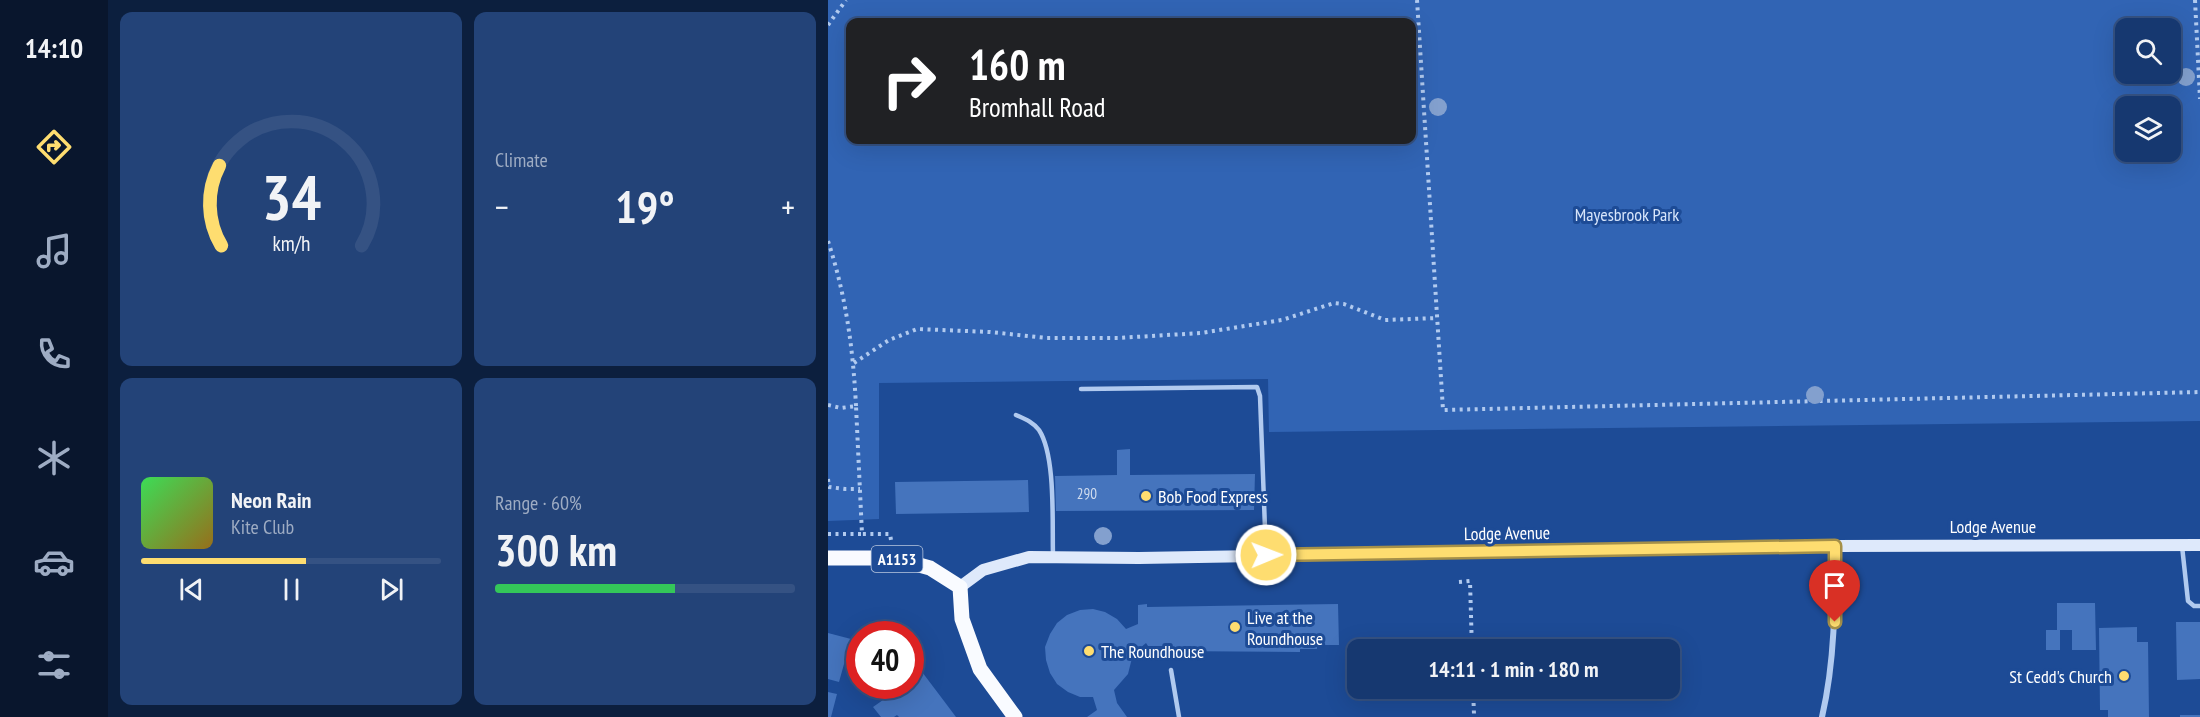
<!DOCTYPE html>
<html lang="en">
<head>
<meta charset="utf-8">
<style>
  :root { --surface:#163870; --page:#234378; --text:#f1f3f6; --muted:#9eacc3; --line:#355283; --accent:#fedd70 }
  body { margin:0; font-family:"PT Sans Narrow",sans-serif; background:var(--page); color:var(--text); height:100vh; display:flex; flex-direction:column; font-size:22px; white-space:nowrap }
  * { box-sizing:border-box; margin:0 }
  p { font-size:20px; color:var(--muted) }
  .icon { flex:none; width:33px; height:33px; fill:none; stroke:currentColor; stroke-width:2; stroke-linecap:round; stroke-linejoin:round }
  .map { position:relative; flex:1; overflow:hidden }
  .side { display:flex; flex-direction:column; gap:12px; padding:12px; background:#0c1f3e; width:720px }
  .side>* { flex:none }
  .top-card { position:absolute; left:18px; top:18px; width:570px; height:126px; border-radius:12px; box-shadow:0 6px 24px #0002,0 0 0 2px var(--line); background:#202124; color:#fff; overflow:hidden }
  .buttons { position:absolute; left:1287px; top:18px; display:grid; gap:12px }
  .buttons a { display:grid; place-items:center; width:66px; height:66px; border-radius:12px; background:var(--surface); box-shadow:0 6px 24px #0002,0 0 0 2px var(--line); font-size:30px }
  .speed { position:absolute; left:18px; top:621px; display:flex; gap:12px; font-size:30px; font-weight:700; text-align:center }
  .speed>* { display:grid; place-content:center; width:78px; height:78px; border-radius:50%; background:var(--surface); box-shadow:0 6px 24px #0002,0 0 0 2px var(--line); line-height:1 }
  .speed .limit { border:9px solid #d22; background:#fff; color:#111 }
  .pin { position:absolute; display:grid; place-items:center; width:51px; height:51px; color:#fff; margin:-62px -26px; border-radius:50% 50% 50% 0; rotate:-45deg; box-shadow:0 0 6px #0007 }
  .pin .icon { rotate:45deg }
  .me { position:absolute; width:66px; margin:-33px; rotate:89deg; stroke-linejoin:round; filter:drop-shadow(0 0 4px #0008) }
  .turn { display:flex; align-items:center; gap:21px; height:126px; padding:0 24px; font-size:27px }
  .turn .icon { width:78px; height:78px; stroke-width:2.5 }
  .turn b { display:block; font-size:42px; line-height:51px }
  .big { font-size:45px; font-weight:700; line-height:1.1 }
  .side .tile { flex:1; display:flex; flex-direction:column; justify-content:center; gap:9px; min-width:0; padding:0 21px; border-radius:12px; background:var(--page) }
  .side .dial { align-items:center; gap:0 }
  .dial svg { height:156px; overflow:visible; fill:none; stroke:var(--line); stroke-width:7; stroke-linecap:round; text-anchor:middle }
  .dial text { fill:var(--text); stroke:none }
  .song { display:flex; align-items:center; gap:18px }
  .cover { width:72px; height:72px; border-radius:9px; background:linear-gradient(135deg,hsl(130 70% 55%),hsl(40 70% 35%)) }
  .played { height:6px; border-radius:3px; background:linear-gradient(90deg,var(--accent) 55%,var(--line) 55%) }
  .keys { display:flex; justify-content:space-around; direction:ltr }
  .heat { display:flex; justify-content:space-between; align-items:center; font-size:33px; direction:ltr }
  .charge { height:9px; border-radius:4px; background:linear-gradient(90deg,#34c759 60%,var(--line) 0) }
  .side .tiles { flex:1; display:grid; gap:12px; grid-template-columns:repeat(2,1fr) }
  .trip { position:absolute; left:519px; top:639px; width:333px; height:60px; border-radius:12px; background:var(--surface); box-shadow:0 6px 24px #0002,0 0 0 2px var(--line); font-weight:700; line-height:60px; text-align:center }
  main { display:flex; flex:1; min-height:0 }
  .menu { display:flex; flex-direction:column; width:108px; justify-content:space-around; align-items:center; background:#09162d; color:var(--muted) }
  .menu .icon { width:42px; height:42px }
  .menu .current { color:var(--accent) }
  .menu b { font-size:27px; color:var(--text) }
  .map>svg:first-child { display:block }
  .green { fill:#3164b4; fill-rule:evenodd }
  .building { fill:#4574bd }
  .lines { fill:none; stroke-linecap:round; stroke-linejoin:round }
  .path { stroke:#b1caef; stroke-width:4; stroke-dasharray:3 4.5; stroke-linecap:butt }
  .lane { stroke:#b1caef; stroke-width:4.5 }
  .street { stroke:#b1caef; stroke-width:6 }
  .secondary { stroke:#dee9fb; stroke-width:12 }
  .primary { stroke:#f9fbff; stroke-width:15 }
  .tree { fill:#83a0ce }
  .route-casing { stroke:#a59049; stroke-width:15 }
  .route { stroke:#fedd70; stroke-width:10 }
  .poi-dot { fill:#fedd70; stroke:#1d4b96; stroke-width:2 }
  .labels { text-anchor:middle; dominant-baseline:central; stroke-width:6; stroke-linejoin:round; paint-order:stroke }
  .number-label { font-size:15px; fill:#d0dcee }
  .shield { fill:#1d4b96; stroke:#bbc9e0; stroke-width:1.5 }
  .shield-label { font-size:16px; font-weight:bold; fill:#fff }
  .park-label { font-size:18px; fill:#d7e5fb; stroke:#1d4b96 }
  .poi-label { font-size:18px; fill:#fff; stroke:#1d4b96; text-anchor:start }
  .street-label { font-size:18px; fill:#fff; stroke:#1d4b96 }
</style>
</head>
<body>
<main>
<nav class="menu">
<b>14:10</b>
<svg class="icon current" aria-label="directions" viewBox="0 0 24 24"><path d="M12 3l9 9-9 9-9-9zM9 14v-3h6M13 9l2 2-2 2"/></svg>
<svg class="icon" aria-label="music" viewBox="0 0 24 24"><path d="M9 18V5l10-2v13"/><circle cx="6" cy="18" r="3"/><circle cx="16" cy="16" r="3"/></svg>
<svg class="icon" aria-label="phone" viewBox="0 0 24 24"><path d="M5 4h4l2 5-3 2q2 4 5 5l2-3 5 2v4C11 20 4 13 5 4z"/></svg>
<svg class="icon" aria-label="climate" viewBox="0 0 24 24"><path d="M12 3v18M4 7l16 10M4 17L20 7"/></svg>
<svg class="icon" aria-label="car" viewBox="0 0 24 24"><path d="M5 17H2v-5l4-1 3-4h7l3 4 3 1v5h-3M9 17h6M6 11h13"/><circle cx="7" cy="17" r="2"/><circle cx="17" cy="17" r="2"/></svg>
<svg class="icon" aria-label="filters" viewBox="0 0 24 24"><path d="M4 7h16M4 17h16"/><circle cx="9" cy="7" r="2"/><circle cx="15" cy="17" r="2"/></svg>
</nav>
<section class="side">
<div class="tiles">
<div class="tile dial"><svg viewBox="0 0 100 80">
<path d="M14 69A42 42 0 1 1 86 69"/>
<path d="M14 69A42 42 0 0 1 13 28" stroke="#fedd70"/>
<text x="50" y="56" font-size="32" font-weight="700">34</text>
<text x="50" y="72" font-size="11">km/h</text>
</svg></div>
<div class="tile"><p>Climate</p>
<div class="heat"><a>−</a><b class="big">19°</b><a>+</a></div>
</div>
<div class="tile">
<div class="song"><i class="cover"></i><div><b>Neon Rain</b><p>Kite Club</p></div></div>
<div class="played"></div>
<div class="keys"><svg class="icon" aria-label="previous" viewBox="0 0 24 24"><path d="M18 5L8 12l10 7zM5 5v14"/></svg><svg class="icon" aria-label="pause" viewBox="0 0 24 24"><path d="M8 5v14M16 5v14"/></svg><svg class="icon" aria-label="next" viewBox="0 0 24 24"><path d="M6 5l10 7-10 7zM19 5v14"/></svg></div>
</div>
<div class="tile"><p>Range · 60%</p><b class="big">300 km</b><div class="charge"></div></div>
</div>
</section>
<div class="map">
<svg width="1372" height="717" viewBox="0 0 1372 717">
  <rect width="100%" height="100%" fill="#1d4b96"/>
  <!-- green -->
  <path class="green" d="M0 0H1372V421L441 432 440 379 51 383V519L0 521ZM22 22H584V140H22ZM1298 28H1342V74H1298ZM1298 106H1342V152H1298Z"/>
  <!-- building -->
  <path class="building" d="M302 449V475L427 474 426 510 228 511 227 476 289 475V450Z
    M200 480 201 512 68 514 67 482Z
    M1229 603H1267L1268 650H1244V630H1232V650H1218V630H1229Z
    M319 604V607L510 604 511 645H489V649H472V652L337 651V646H320L318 643 305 654 300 674 286 690 289 703 299 717H259L269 710 265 697H252L240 692 229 684 222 673 218 660 217 647 222 634 229 623 239 615 252 610 265 609 277 612 289 619 298 629 310 624V605Z
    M1348 622H1372V679L1349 680Z
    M1309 627V642H1320L1321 717H1280V710H1272L1271 628Z
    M0 633 23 639 11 682 0 679Z
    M82 656 116 701 128 717H71L69 715 66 717H53L45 707 65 693 59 686H82Z
    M0 692 9 694 3 717H0Z
    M1352 715H1372V717H1352Z"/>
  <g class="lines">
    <!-- path -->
    <path class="path" d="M589 0 615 410 1372 392
      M1367 0 1372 99
      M0 25 18 0
      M0 241C18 296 25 348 28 406
      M26 363 61 340 89 329 162 332 219 338H290L373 333 454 320 506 303 516 304 557 320 609 318
      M0 405 13 408 28 406 34 534H62L63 540
      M0 479 1 487 17 489H32
      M0 534H34
      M631 582 642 581 644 650
      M645 688 646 714"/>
    <!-- lane -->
    <path class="lane" d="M253 389 429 387 432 396 438 555
      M188 415C197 419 205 422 211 430 228 456 224 523 225 555
      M1354 546 1360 601 1366 606H1372
      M343 670 351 717"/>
    <!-- street -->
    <path class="street" d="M994 717C1007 661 1007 604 1007 546"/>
    <!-- secondary -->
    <path class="secondary" d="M132 587 155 570 201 557 311 558 1007 546 1372 545"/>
    <!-- primary -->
    <path class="primary" d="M0 558H66L102 568 132 587 134 619 152 669 187 717"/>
  </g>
  <!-- trees -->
  <g class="tree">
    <circle cx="1358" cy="77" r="9"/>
    <circle cx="610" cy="107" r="9"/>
    <circle cx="987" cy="395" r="9"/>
    <circle cx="275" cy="536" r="9"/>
  </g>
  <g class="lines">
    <defs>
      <path id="route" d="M438 555 1007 546V622"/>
    </defs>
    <!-- route casing -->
    <use href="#route" class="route-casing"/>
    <!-- route -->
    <use href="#route" class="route"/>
  </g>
  <!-- markers -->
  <g class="poi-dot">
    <circle cx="318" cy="496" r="6"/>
    <circle cx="407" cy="627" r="6"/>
    <circle cx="261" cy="651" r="6"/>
    <circle cx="1296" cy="676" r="6"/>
  </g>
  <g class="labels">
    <!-- number labels -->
    <g class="number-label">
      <text x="259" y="493">290</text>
    </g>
    <!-- shield labels -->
    <rect class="shield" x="43.5" y="546" width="51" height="26" rx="4.5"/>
    <g class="shield-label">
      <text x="69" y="559">A1153</text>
    </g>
    <!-- park labels -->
    <g class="park-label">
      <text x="799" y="214">Mayesbrook Park</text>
    </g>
    <!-- poi labels -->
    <g class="poi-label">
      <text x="330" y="496">Bob Food Express</text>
      <text x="419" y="617">Live at the<tspan x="419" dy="21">Roundhouse</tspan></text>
      <text x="273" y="651">The Roundhouse</text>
      <text x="1284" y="676" text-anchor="end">St Cedd's Church</text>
    </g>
    <!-- street labels -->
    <g class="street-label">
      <text x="1165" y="526">Lodge Avenue</text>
      <text transform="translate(679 533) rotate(-1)">Lodge Avenue</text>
    </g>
  </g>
</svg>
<div class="buttons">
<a><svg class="icon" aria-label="search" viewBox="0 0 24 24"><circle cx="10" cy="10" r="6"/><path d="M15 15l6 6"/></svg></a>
<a><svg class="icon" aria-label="layers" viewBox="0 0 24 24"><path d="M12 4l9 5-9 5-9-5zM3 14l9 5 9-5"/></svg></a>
</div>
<div class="speed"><div class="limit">40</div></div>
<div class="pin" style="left:1007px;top:622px;background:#d93025"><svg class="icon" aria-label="arrive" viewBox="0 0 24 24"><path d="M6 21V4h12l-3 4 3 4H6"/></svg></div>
<svg class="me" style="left:438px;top:555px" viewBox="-20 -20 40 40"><circle r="17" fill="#fedd70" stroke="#fff" stroke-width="3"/><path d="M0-11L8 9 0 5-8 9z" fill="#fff"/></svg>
<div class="trip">14:11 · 1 min · 180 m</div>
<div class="top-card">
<div class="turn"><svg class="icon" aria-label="right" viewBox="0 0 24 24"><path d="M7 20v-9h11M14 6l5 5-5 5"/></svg><div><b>160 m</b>Bromhall Road</div></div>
</div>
</div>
</main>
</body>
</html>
